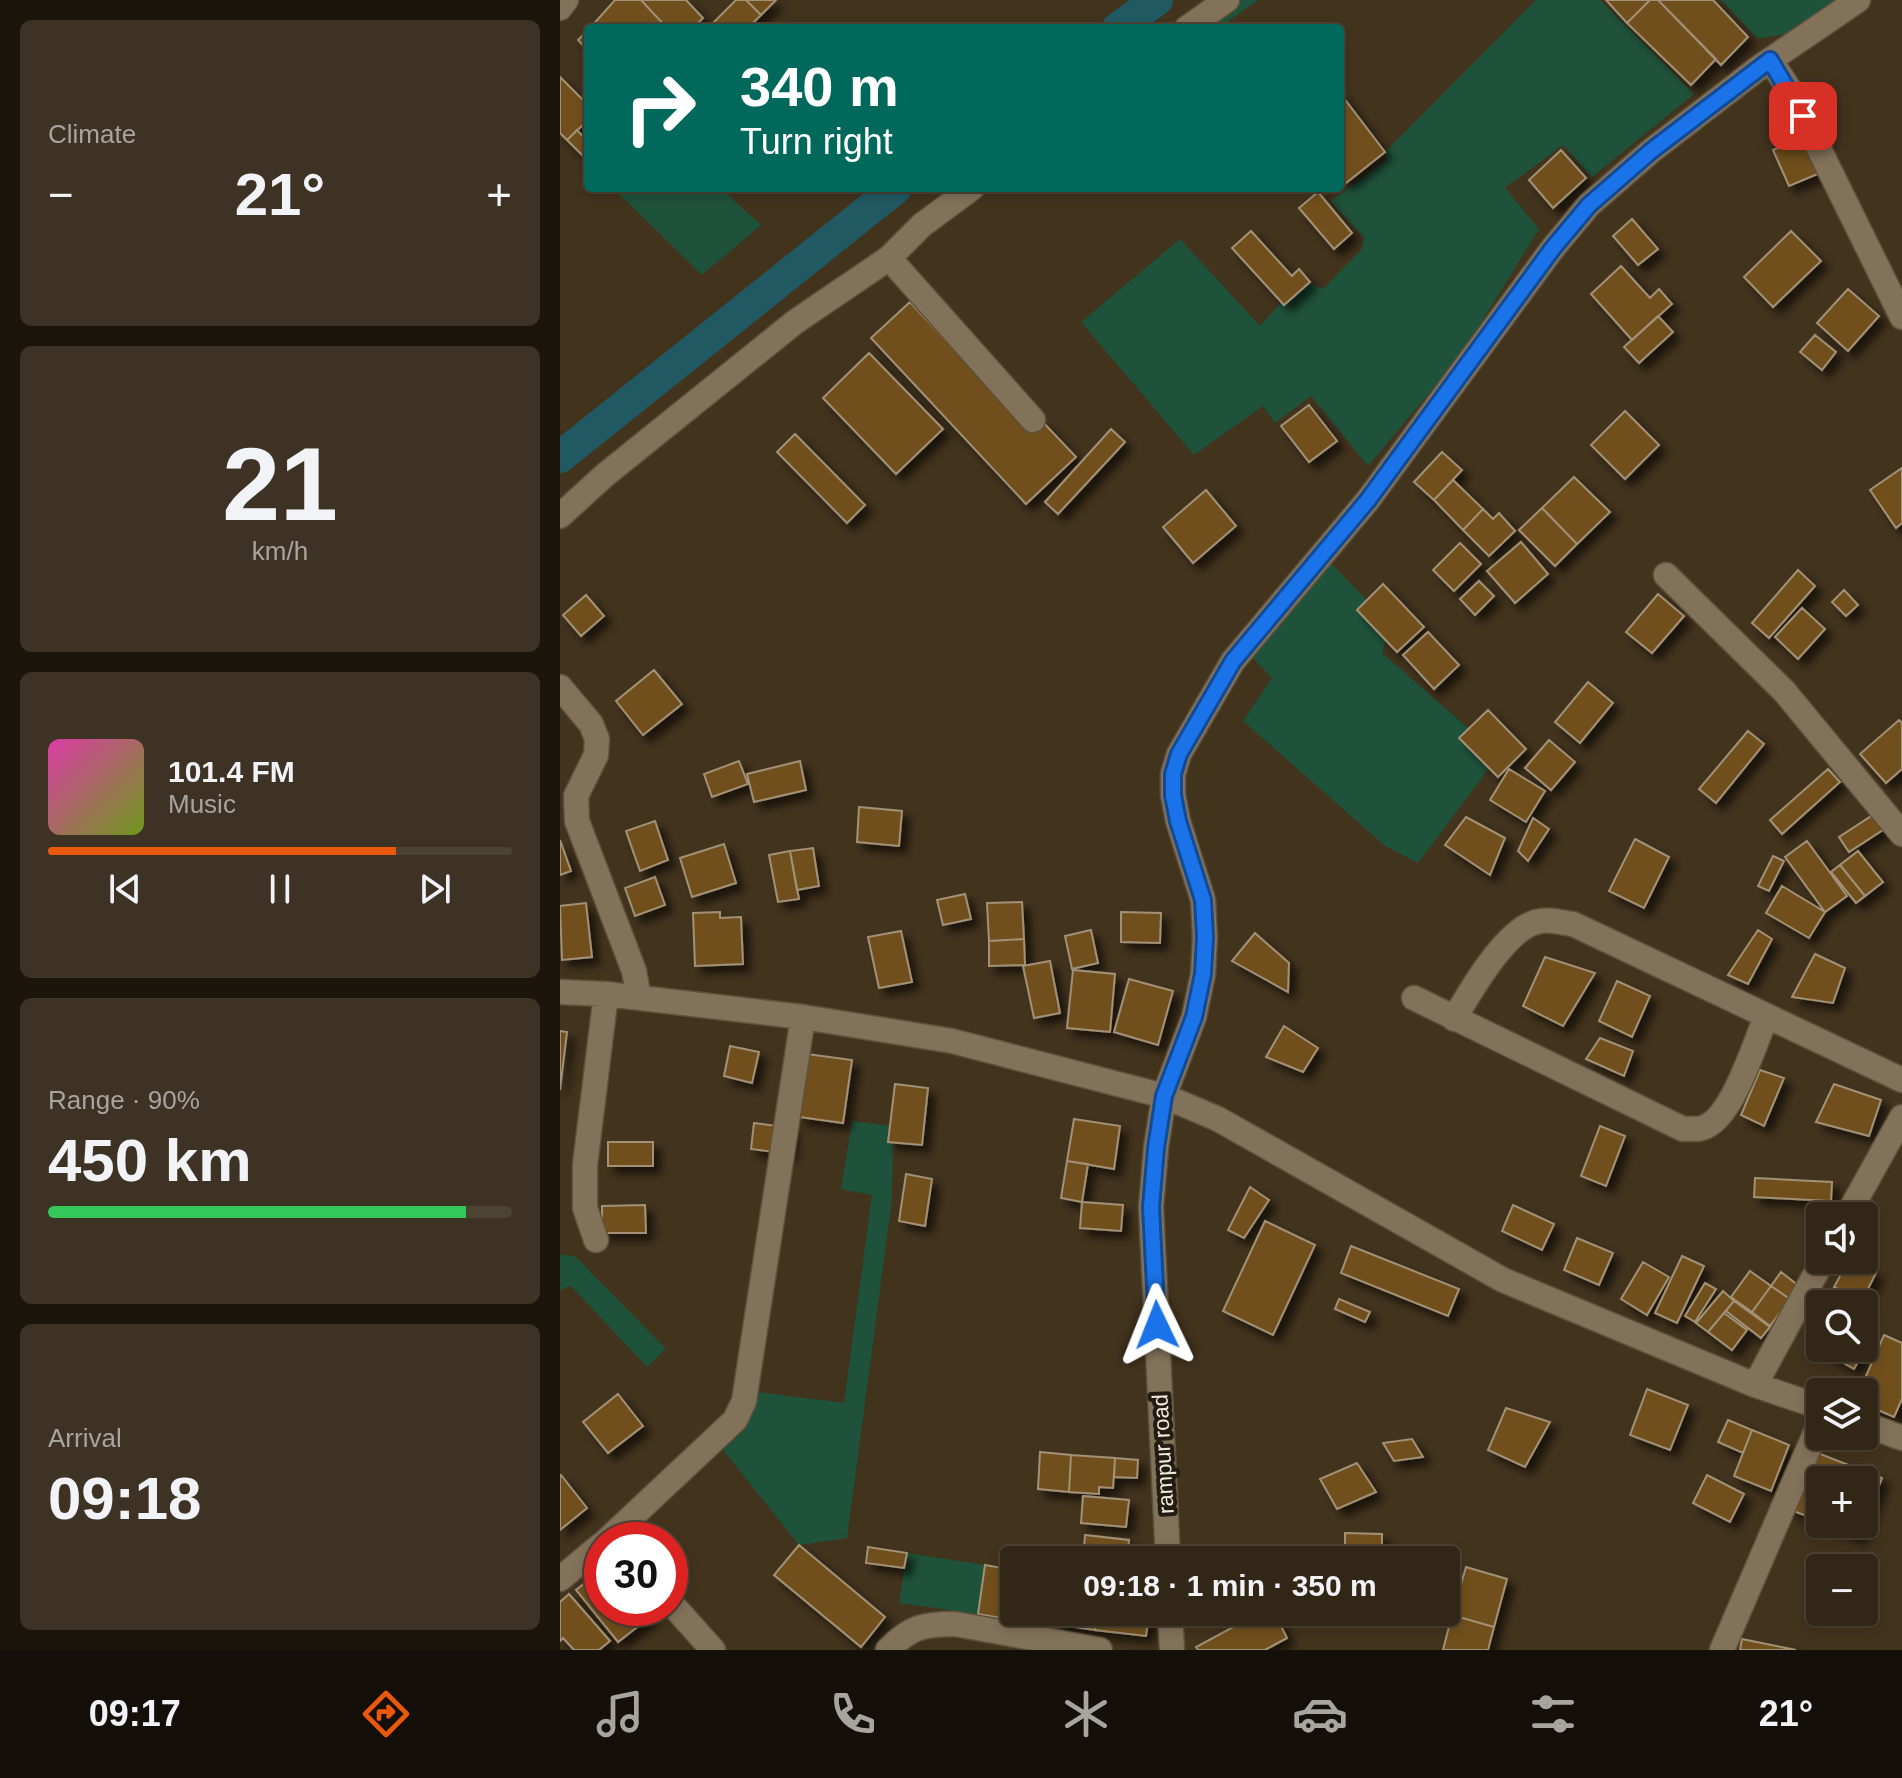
<!DOCTYPE html>
<html lang="en">
<head>
<meta charset="utf-8">
<style>
  :root { --surface:#322616; --page:#3d3223; --text:#f1f3f6; --muted:#a8a5a1; --line:#4d4335; --accent:#ea580c }
  body { margin:0; font-family:Helvetica,sans-serif; background:var(--page); color:var(--text); height:100vh; display:flex; flex-direction:column; font-size:30px; white-space:nowrap }
  * { box-sizing:border-box; margin:0 }
  p { font-size:26px; color:var(--muted) }
  .icon { flex:none; width:44px; height:44px; fill:none; stroke:currentColor; stroke-width:2; stroke-linecap:round; stroke-linejoin:round }
  .map { position:relative; flex:1; overflow:hidden }
  .details { display:flex; flex-direction:column; gap:20px; padding:20px; background:#1c150c; width:560px }
  .details>* { flex:none }
  .banner { position:absolute; left:24px; top:24px; width:760px; height:168px; border-radius:8px; box-shadow:0 4px 12px #0003,0 0 0 2px var(--line); background:#00695c; color:#fff; overflow:hidden }
  .tools { position:absolute; left:1246px; top:1202px; display:grid; gap:16px }
  .tools a { display:grid; place-items:center; width:72px; height:72px; border-radius:8px; background:var(--surface); box-shadow:0 4px 12px #0003,0 0 0 2px var(--line); font-size:40px }
  .speed { position:absolute; left:24px; top:1522px; display:flex; gap:16px; font-size:40px; font-weight:700; text-align:center }
  .speed>* { display:grid; place-content:center; width:104px; height:104px; border-radius:50%; background:var(--surface); box-shadow:0 4px 12px #0003,0 0 0 2px var(--line); line-height:1 }
  .speed .limit { border:12px solid #d22; background:#fff; color:#111 }
  .pin { position:absolute; display:grid; place-items:center; width:68px; height:68px; color:#fff; margin:-34px; border-radius:16px; box-shadow:0 4px 12px #0006 }
  .me { position:absolute; width:88px; margin:-44px; rotate:358deg; stroke-linejoin:round; filter:drop-shadow(0 0 6px #0008) }
  .turn { display:flex; align-items:center; gap:28px; height:168px; padding:0 24px; font-size:36px }
  .turn .icon { width:104px; height:104px; stroke-width:2.5 }
  .turn b { display:block; font-size:56px; line-height:68px }
  .big { font-size:60px; font-weight:700; line-height:1.1 }
  .details .tile { flex:1; display:flex; flex-direction:column; justify-content:center; gap:12px; min-width:0; padding:0 28px; border-radius:12px; background:var(--page) }
  .details .dial { align-items:center; gap:0 }
  .dial b { font-size:104px; line-height:1 }
  .song { display:flex; align-items:center; gap:24px }
  .cover { width:96px; height:96px; border-radius:12px; background:linear-gradient(135deg,hsl(320 70% 55%),hsl(80 70% 35%)) }
  .played { height:8px; border-radius:4px; background:linear-gradient(90deg,var(--accent) 75%,var(--line) 75%) }
  .keys { display:flex; justify-content:space-around; direction:ltr }
  .heat { display:flex; justify-content:space-between; align-items:center; font-size:44px; direction:ltr }
  .charge { height:12px; border-radius:6px; background:linear-gradient(90deg,#34c759 90%,var(--line) 0) }
  .trip { position:absolute; left:440px; top:1546px; width:460px; height:80px; border-radius:8px; background:var(--surface); box-shadow:0 4px 12px #0003,0 0 0 2px var(--line); font-weight:700; line-height:80px; text-align:center }
  .tab-bar { display:flex; height:128px; justify-content:space-around; align-items:center; background:#140f09; color:var(--muted) }
  .tab-bar .icon { width:56px; height:56px }
  .tab-bar .selected { color:var(--accent) }
  .tab-bar b { font-size:36px; color:var(--text) }
  main { display:flex; flex:1; min-height:0 }
  .map>svg:first-child { display:block }
  .green { fill:#1f523b }
  .lines { fill:none; stroke-linecap:round; stroke-linejoin:round }
  .canal { stroke:#215963; stroke-width:32 }
  .building { fill:#70501b; stroke:#a29077; stroke-width:2; filter:url(#shadow) }
  .minor-casing { stroke:#5d513d; stroke-width:27 }
  .minor { stroke:#83725a; stroke-width:24 }
  .route-casing { stroke:#114b97; stroke-width:20 }
  .route { stroke:#1a73e8; stroke-width:14 }
  .labels { text-anchor:middle; dominant-baseline:central; stroke-width:8; stroke-linejoin:round; paint-order:stroke }
  .street-label { font-size:22px; fill:#f3eadc; stroke:#231c12 }
</style>
</head>
<body>
<main>
<section class="details">
<div class="tile"><p>Climate</p>
<div class="heat"><a>−</a><b class="big">21°</b><a>+</a></div>
</div>
<div class="tile dial"><b>21</b><p>km/h</p></div>
<div class="tile">
<div class="song"><i class="cover"></i><div><b>101.4 FM</b><p>Music</p></div></div>
<div class="played"></div>
<div class="keys"><svg class="icon" aria-label="previous" viewBox="0 0 24 24"><path d="M18 5L8 12l10 7zM5 5v14"/></svg><svg class="icon" aria-label="pause" viewBox="0 0 24 24"><path d="M8 5v14M16 5v14"/></svg><svg class="icon" aria-label="next" viewBox="0 0 24 24"><path d="M6 5l10 7-10 7zM19 5v14"/></svg></div>
</div>
<div class="tile"><p>Range · 90%</p><b class="big">450 km</b><div class="charge"></div></div>
<div class="tile"><p>Arrival</p><b class="big">09:18</b></div>
</section>
<div class="map">
<svg width="1342" height="1650" viewBox="0 0 1342 1650">
  <defs>
    <filter id="shadow"><feDropShadow dx="7" dy="7" stdDeviation="4" flood-color="#0009"/></filter>
  </defs>
  <rect width="100%" height="100%" fill="#42331d"/>
  <!-- green -->
  <path class="green" d="M674 0H699L658 28H634Z
    M976 0H1040L1134 94 1032 177 1003 145 945 188 979 229 901 355 808 466 751 396 715 423 703 406 634 455 521 322 620 239 700 326 741 280 763 289 801 250 804 238 771 201 827 160 825 152Z
    M1161 0H1275L1229 33 1198 39Z
    M57 188H160L201 225 142 275 55 190Z
    M763 555 830 624 822 653 939 755 858 863 825 846 683 721 712 678 687 652Z
    M292 1121 330 1126 333 1142 332 1199 287 1538 239 1545 163 1450 181 1433 189 1421 184 1401 198 1392 284 1403 312 1195 281 1189Z
    M0 1254 16 1257 106 1349 87 1367 11 1286 0 1290Z
    M347 1553 425 1565 418 1614 339 1603Z"/>
  <g class="lines">
    <!-- canal -->
    <path class="canal" d="M558 28 597 0
      M0 457 336 188"/>
  </g>
  <!-- building -->
  <path class="building" d="M55 0H81L107 28H30Z
    M81 0H126L143 18 133 28H107Z
    M176 0H186L201 15 188 28H160L154 22Z
    M186 0H216L201 15Z
    M1046 0H1090L1067 23Z
    M1090 0H1098L1156 59 1131 85 1067 23Z
    M1098 0H1153L1188 37 1161 65Z
    M28 30V51L18 40Z
    M0 77 28 105V120L7 140 0 133Z
    M780 93 825 152 786 183 780 175Z
    M17 130 28 142V154L24 157 7 140Z
    M1244 136 1260 173 1229 186 1213 150Z
    M1001 150 1026 178 993 208 969 180Z
    M758 192 792 233 774 249 739 208Z
    M1072 219 1098 249 1078 265 1053 236Z
    M691 231 732 276 739 269 750 282 724 305 672 248Z
    M1231 231 1261 261 1213 307 1184 277Z
    M1061 266 1090 298 1099 289 1112 304 1072 340 1031 294Z
    M1288 289 1319 316 1288 351 1257 323Z
    M350 302 469 430 481 420 516 457 466 504 311 338Z
    M1098 316 1113 332 1079 363 1064 347Z
    M1255 335 1276 352 1262 370 1240 352Z
    M309 353 383 429 336 474 263 398Z
    M749 405 777 441 749 462 721 426Z
    M1065 411 1099 445 1065 479 1031 445Z
    M551 429 565 442 498 514 485 502Z
    M235 434 305 505 287 523 217 452Z
    M882 452 902 470 874 500 854 482Z
    M1342 468V523L1336 528 1310 490Z
    M1014 477 1050 512 1017 544 982 508Z
    M893 480 923 509 903 530 874 500Z
    M646 490 676 526 633 563 603 527Z
    M982 508 1017 544 995 566 959 530Z
    M923 509 933 519 939 513 955 531 929 556 903 530Z
    M961 542 988 574 955 603 927 571Z
    M900 543 921 564 894 591 873 570Z
    M1238 570 1255 586 1209 638 1192 623Z
    M919 581 934 596 915 615 900 599Z
    M823 584 864 627 837 652 797 610Z
    M1284 590 1298 605 1286 616 1272 602Z
    M1098 594 1124 616 1092 653 1066 632Z
    M26 595 44 616 21 636 3 615Z
    M1242 608 1265 629 1238 659 1215 637Z
    M868 632 899 665 874 689 843 655Z
    M94 670 122 704 83 735 56 701Z
    M1028 682 1053 703 1020 743 995 722Z
    M928 710 966 749 938 777 899 738Z
    M1339 720 1342 723V769L1326 783 1300 754Z
    M1188 731 1204 744 1156 803 1139 789Z
    M989 740 1015 762 991 790 965 768Z
    M179 761 188 784 152 797 144 774Z
    M240 761 246 790 194 802 187 774Z
    M949 769 985 791 966 822 930 800Z
    M1268 769 1280 782 1222 834 1210 820Z
    M299 807 342 811 339 846 297 842Z
    M1316 813 1326 828 1289 852 1279 837Z
    M906 817 945 838 930 875 885 845Z
    M973 818 989 829 968 861 958 851Z
    M95 821 108 860 80 871 66 831Z
    M1075 839 1109 857 1084 908 1049 891Z
    M0 840 11 871 0 875Z
    M1247 841 1287 896 1265 912 1225 857Z
    M164 844 176 883 132 897 120 858Z
    M253 848 259 886 237 890 230 851Z
    M230 851 239 899 218 902 209 855Z
    M1298 851 1323 882 1305 896 1280 865Z
    M1213 856 1224 861 1209 891 1198 886Z
    M1280 865 1305 896 1296 903 1271 872Z
    M95 877 105 905 75 916 65 888Z
    M1222 886 1265 912 1249 938 1206 913Z
    M405 894 411 919 383 925 377 900Z
    M462 902 464 939 429 941 427 903Z
    M26 903 32 957 2 960 0 906Z
    M160 912V918L181 917 183 964 135 966 133 913Z
    M561 912 601 913 600 943 561 942Z
    M531 930 538 963 512 969 505 936Z
    M1198 930 1212 939 1188 984 1168 975Z
    M341 931 352 982 319 988 308 937Z
    M695 933 729 963 728 992 672 961Z
    M464 939 465 965 429 966V941Z
    M1255 954 1285 968 1273 1003 1232 997Z
    M985 957 1035 973 1003 1026 963 1006Z
    M490 961 500 1013 474 1018 463 966Z
    M513 970 555 974 550 1032 507 1028Z
    M569 979 613 991 598 1045 554 1032Z
    M1057 981 1090 996 1072 1037 1039 1021Z
    M724 1026 758 1048 743 1072 706 1057Z
    M0 1031 7 1032 0 1090Z
    M1040 1038 1073 1051 1064 1076 1026 1059Z
    M170 1046 199 1052 192 1083 164 1076Z
    M247 1054 292 1060 283 1123 239 1117Z
    M1200 1070 1224 1078 1204 1126 1181 1115Z
    M335 1084 368 1088 362 1145 328 1142Z
    M1274 1084 1321 1100 1309 1136 1256 1122Z
    M514 1119 560 1126 554 1169 507 1161Z
    M194 1123 232 1128 229 1154 191 1149Z
    M1040 1126 1065 1136 1046 1186 1021 1176Z
    M48 1142H93V1166H48Z
    M507 1161 528 1164 522 1202 501 1198Z
    M346 1174 372 1179 365 1226 339 1221Z
    M1195 1178 1272 1182 1271 1201 1194 1197Z
    M690 1187 709 1200 684 1238 668 1230Z
    M522 1202 563 1205 561 1231 520 1228Z
    M85 1205 86 1233H42V1206Z
    M953 1205 994 1224 982 1250 942 1231Z
    M705 1221 755 1245 713 1335 663 1311Z
    M1017 1238 1053 1253 1039 1285 1004 1270Z
    M791 1246 899 1289 888 1316 781 1273Z
    M1122 1256 1144 1266 1117 1323 1095 1313Z
    M1289 1260 1316 1273 1302 1301 1274 1287Z
    M1083 1262 1109 1277 1087 1315 1061 1299Z
    M1190 1271 1211 1286 1192 1312 1171 1297Z
    M1221 1272 1239 1286 1230 1299 1211 1286Z
    M1145 1283 1156 1289 1135 1322 1125 1316Z
    M1211 1286 1230 1299 1210 1326 1192 1312Z
    M1163 1291 1174 1301 1148 1332 1136 1323Z
    M779 1299 810 1312 805 1322 775 1309Z
    M1174 1301 1210 1327 1201 1338 1166 1311Z
    M1164 1313 1187 1330 1172 1350 1148 1332Z
    M1324 1335 1342 1343V1399L1334 1417 1304 1404V1392H1299Z
    M1267 1348H1295L1303 1353 1294 1369 1264 1352Z
    M1087 1389 1128 1405 1110 1450 1070 1435Z
    M58 1394 83 1426 48 1453 23 1422Z
    M946 1408 990 1422 965 1467 928 1450Z
    M1168 1420 1192 1430 1183 1453 1158 1442Z
    M1192 1430 1229 1445 1211 1491 1174 1476Z
    M852 1439 863 1457 834 1461 823 1443Z
    M1250 1450 1322 1478 1299 1537 1267 1524H1304V1480H1260V1521L1228 1509Z
    M480 1452 511 1455 509 1492 478 1489Z
    M511 1455 555 1458 553 1488 539 1487V1494L509 1492Z
    M555 1458 578 1460 577 1478 554 1477Z
    M797 1463 816 1492 777 1509 760 1479Z
    M1 1475 27 1508 0 1530V1476Z
    M1147 1475 1184 1494 1170 1522 1133 1503Z
    M523 1496 569 1500 566 1527 521 1523Z
    M785 1533 822 1534V1560H785Z
    M525 1535 569 1540 567 1560H523Z
    M239 1545 325 1617 301 1647 214 1575Z
    M308 1547 347 1553 344 1568 306 1563Z
    M425 1565 454 1570V1612H459L458 1621 418 1614Z
    M906 1567 947 1579 934 1627 892 1615Z
    M41 1570 42 1608H83L90 1617 58 1642 16 1590Z
    M9 1594 50 1641 39 1650H14L3 1638 0 1641V1602Z
    M496 1612H537L535 1630 494 1624Z
    M537 1612 589 1616 586 1636 535 1630Z
    M701 1612H714L727 1638 705 1650H638L636 1647Z
    M892 1615 934 1627 928 1650H883Z
    M1182 1639 1236 1650H1180Z"/>
  <g class="lines">
    <defs>
      <path id="minor" d="M0 8 6 0
        M627 28 667 0
        M1210 60 1230 90 1342 317
        M329 258 473 420
        M0 516 45 475 235 322 329 258 362 225 412 188
        M1106 575 1224 691 1342 834
        M0 687 31 724 37 739 36 755 16 796 17 821 74 971 79 998
        M0 992 46 994 243 1017 392 1041 604 1096 658 1119 943 1280 1195 1385 1260 1407
        M854 998 1123 1129C1129 1128 1136 1130 1142 1128 1172 1120 1194 1045 1206 1017
        M894 1019C910 992 948 924 981 921 991 919 1003 923 1013 924L1342 1080
        M1287 1216 1342 1117
        M36 1240 25 1208V1165L46 994
        M1195 1385 1263 1260
        M1304 1424 1342 1438
        M47 1540 175 1420 184 1401 243 1017
        M608 1560 591 1207 596 1148 604 1096 634 1017 643 974 645 937 643 900 618 821 613 795V774L619 754 673 661 808 500 993 248 1029 205 1091 151 1200 67 1298 0
        M0 1579 42 1544
        M110 1602 153 1650
        M610 1612 612 1650
        M328 1650C350 1627 363 1624 395 1624L540 1650
        M1162 1650 1260 1422"/>
    </defs>
    <!-- minor casing -->
    <use href="#minor" class="minor-casing"/>
    <!-- minor -->
    <use href="#minor" class="minor"/>
  </g>
  <g class="lines">
    <defs>
      <path id="route" d="M597 1325 591 1207 596 1148 604 1096 634 1017 643 974 645 937 643 900 618 821 613 795V774L619 754 673 661 808 500 993 248 1029 205 1091 151 1210 60 1243 116"/>
    </defs>
    <!-- route casing -->
    <use href="#route" class="route-casing"/>
    <!-- route -->
    <use href="#route" class="route"/>
  </g>
  <g class="labels">
    <!-- street labels -->
    <g class="street-label">
      <text transform="translate(603 1454) rotate(-93)">rampur road</text>
    </g>
  </g>
</svg>
<div class="tools">
<a><svg class="icon" aria-label="sound" viewBox="0 0 24 24"><path d="M4 9h4l5-4v14l-5-4H4zM17 9q2 3 0 6"/></svg></a>
<a><svg class="icon" aria-label="search" viewBox="0 0 24 24"><circle cx="10" cy="10" r="6"/><path d="M15 15l6 6"/></svg></a>
<a><svg class="icon" aria-label="layers" viewBox="0 0 24 24"><path d="M12 4l9 5-9 5-9-5zM3 14l9 5 9-5"/></svg></a>
<a>+</a>
<a>−</a>
</div>
<div class="speed"><div class="limit">30</div></div>
<div class="pin" style="left:1243px;top:116px;background:#d93025"><svg class="icon" aria-label="arrive" viewBox="0 0 24 24"><path d="M6 21V4h12l-3 4 3 4H6"/></svg></div>
<svg class="me" style="left:597px;top:1325px" viewBox="-20 -20 40 40"><path d="M0-17L14 15 0 8-14 15z" fill="#1a73e8" stroke="#fff" stroke-width="4"/></svg>
<div class="trip">09:18 · 1 min · 350 m</div>
<div class="banner">
<div class="turn"><svg class="icon" aria-label="right" viewBox="0 0 24 24"><path d="M7 20v-9h11M14 6l5 5-5 5"/></svg><div><b>340 m</b>Turn right</div></div>
</div>
</div>
</main>
<nav class="tab-bar">
<b>09:17</b>
<svg class="icon selected" aria-label="directions" viewBox="0 0 24 24"><path d="M12 3l9 9-9 9-9-9zM9 14v-3h6M13 9l2 2-2 2"/></svg>
<svg class="icon" aria-label="music" viewBox="0 0 24 24"><path d="M9 18V5l10-2v13"/><circle cx="6" cy="18" r="3"/><circle cx="16" cy="16" r="3"/></svg>
<svg class="icon" aria-label="phone" viewBox="0 0 24 24"><path d="M5 4h4l2 5-3 2q2 4 5 5l2-3 5 2v4C11 20 4 13 5 4z"/></svg>
<svg class="icon" aria-label="climate" viewBox="0 0 24 24"><path d="M12 3v18M4 7l16 10M4 17L20 7"/></svg>
<svg class="icon" aria-label="car" viewBox="0 0 24 24"><path d="M5 17H2v-5l4-1 3-4h7l3 4 3 1v5h-3M9 17h6M6 11h13"/><circle cx="7" cy="17" r="2"/><circle cx="17" cy="17" r="2"/></svg>
<svg class="icon" aria-label="filters" viewBox="0 0 24 24"><path d="M4 7h16M4 17h16"/><circle cx="9" cy="7" r="2"/><circle cx="15" cy="17" r="2"/></svg>
<b>21°</b>
</nav>
</body>
</html>
